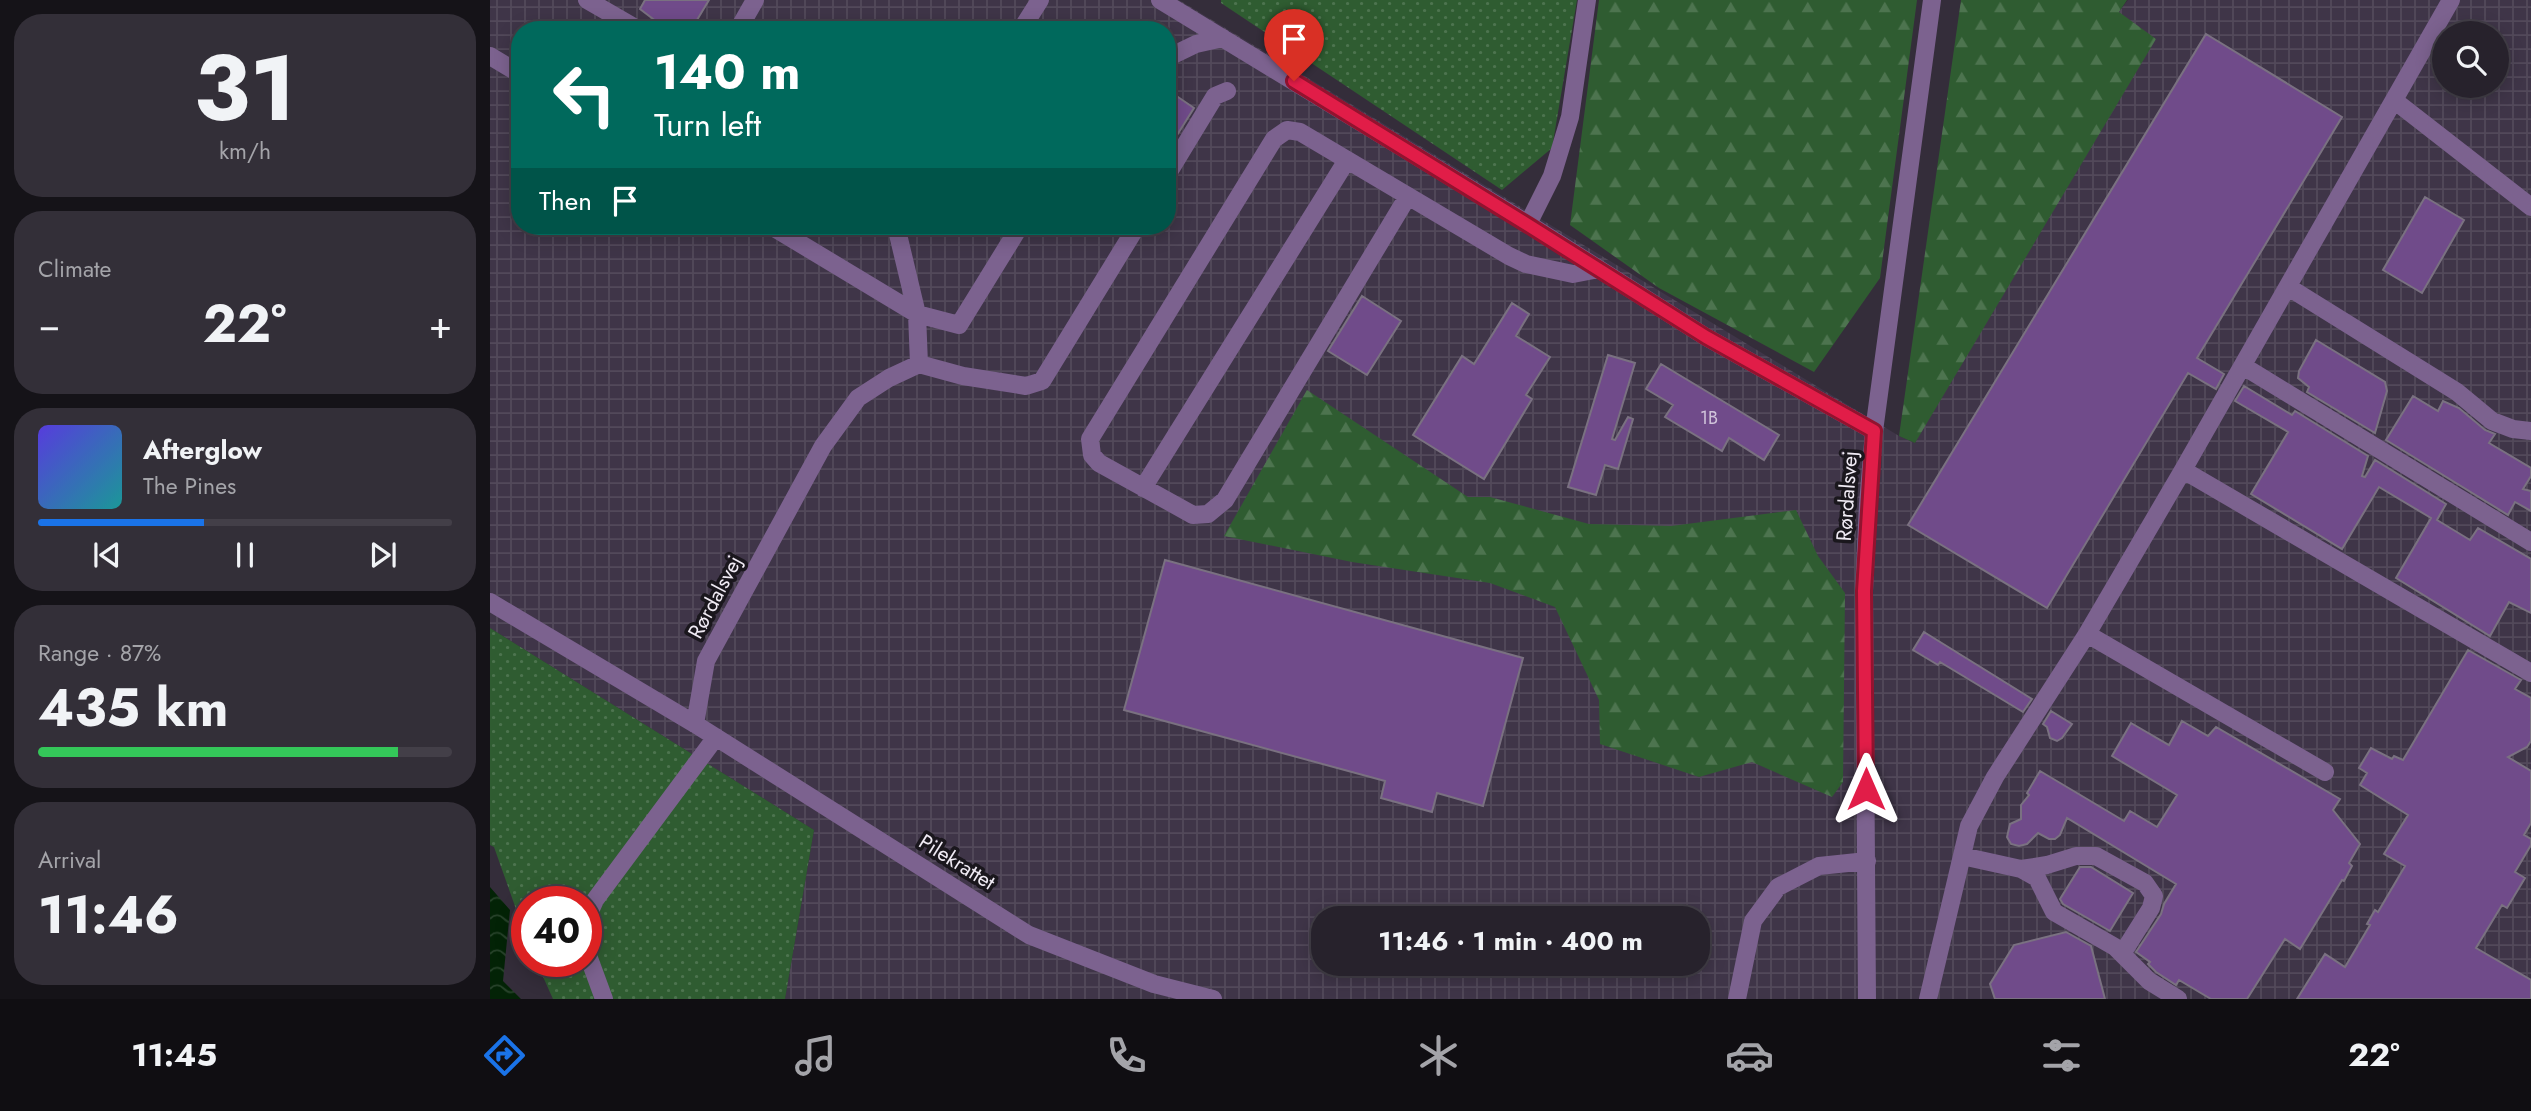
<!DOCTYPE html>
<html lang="en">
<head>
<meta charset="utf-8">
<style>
  :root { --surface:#27222c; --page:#332f38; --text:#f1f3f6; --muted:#a4a4a9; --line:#433f48; --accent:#1a73e8 }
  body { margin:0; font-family:Jost,sans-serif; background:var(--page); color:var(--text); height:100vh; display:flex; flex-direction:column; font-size:26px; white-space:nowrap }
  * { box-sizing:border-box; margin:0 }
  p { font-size:23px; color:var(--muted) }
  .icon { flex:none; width:38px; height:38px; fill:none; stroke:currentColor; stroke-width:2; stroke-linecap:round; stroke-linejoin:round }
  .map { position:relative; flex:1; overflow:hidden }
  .drawer { display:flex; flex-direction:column; gap:14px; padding:14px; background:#151318; width:490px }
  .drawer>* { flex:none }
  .hud { position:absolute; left:21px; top:21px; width:665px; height:214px; border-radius:28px; box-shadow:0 4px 18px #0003,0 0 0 2px var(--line); background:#00695c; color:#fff; overflow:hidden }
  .fabs { position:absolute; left:1942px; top:21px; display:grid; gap:14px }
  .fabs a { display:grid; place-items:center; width:77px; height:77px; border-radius:50%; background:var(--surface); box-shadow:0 4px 18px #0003,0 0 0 2px var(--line); font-size:35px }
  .speed { position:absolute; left:21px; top:886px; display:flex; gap:14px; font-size:35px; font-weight:700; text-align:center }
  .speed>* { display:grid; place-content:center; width:91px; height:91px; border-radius:50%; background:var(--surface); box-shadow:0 4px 18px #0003,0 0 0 2px var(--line); line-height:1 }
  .speed .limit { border:10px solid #d22; background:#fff; color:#111 }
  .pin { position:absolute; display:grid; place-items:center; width:60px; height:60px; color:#fff; margin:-72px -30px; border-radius:50% 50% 50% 0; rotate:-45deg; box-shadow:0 0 7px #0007 }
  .pin .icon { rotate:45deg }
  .me { position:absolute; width:77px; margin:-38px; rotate:0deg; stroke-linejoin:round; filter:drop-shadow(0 0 5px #0008) }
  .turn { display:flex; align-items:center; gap:24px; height:147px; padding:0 28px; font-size:32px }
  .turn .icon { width:91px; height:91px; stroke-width:2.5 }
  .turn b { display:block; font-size:49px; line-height:60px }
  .then { display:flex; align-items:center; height:66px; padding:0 28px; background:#0003; gap:14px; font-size:26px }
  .big { font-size:52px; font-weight:700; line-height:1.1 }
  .drawer .widget { flex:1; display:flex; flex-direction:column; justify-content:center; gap:10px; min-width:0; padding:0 24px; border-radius:28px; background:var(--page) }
  .drawer .dial { align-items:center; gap:0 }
  .dial b { font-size:91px; line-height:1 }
  .song { display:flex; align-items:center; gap:21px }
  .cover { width:84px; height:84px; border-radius:10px; background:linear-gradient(135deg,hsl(250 70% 55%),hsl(180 70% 35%)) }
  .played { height:7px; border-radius:4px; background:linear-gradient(90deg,var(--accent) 40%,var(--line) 40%) }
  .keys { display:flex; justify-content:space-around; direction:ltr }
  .heat { display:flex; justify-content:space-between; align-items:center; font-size:38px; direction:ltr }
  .charge { height:10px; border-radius:5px; background:linear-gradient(90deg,#34c759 87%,var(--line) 0) }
  .trip { position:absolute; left:821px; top:906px; width:399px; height:70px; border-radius:28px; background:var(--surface); box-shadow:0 4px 18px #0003,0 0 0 2px var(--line); font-weight:700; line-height:70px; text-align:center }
  .menu { display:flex; height:112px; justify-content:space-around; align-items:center; background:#100e12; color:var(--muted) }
  .menu .icon { width:49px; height:49px }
  .menu .active { color:var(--accent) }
  .menu b { font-size:32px; color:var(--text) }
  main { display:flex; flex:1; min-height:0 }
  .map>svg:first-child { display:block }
  .industrial { fill:url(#industrial-grid); fill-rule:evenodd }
  .grass { fill:url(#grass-dots) }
  .forest { fill:url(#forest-firs) }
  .water { fill:url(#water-waves) }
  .building { fill:#704b8a; stroke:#7a7181; stroke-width:2 }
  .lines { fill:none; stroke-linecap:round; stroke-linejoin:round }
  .minor { stroke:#7c628f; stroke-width:18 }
  .route-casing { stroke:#92132f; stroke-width:18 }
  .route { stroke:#e11d48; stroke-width:12 }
  .labels { text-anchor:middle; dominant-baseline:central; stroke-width:7; stroke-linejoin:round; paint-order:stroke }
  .number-label { font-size:18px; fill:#d0c3da }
  .street-label { font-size:21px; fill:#f0ebf4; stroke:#1a171d }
</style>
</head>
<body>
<main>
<section class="drawer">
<div class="widget dial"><b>31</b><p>km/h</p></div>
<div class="widget"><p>Climate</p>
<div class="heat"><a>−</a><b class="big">22°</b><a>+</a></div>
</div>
<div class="widget">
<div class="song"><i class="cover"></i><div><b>Afterglow</b><p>The Pines</p></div></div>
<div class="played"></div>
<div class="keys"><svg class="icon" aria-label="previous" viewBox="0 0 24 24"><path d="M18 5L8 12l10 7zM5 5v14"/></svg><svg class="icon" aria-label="pause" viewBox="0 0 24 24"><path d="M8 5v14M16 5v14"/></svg><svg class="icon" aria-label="next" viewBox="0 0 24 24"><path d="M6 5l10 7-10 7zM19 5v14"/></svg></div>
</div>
<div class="widget"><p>Range · 87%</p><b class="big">435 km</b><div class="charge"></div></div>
<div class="widget"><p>Arrival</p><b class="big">11:46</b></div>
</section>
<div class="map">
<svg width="2041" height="999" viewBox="0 0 2041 999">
  <defs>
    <pattern id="industrial-grid" width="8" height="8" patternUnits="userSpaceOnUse" patternTransform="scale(1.75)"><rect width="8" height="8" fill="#3f3548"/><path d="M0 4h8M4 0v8" fill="none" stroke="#52495a"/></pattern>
    <pattern id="grass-dots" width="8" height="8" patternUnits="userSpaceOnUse" patternTransform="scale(1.75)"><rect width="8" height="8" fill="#2f5c31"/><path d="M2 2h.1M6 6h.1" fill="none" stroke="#4d744f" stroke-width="1.8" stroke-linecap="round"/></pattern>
    <pattern id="forest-firs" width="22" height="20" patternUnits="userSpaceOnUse" patternTransform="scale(1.75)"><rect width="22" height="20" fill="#2f5c31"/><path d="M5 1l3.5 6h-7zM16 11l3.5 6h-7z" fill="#4d744f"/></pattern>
    <pattern id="water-waves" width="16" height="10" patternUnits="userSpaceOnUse" patternTransform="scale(1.75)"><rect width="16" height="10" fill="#032306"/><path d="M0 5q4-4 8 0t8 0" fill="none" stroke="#28432b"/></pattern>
  </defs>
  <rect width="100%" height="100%" fill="#342d3a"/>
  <!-- industrial -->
  <path class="industrial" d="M0 0H689L1409 436 1425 443 1625 17 1638 0H2041V999H295L324 830 0 628ZM30 30H677V226H30ZM1955 33H2007V86H1955ZM833 919H1208V964H833Z"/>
  <!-- grass -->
  <path class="grass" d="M731 0H1087L1062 148 1012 190 731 3Z
    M0 628 324 830 295 999H63L46 961H96V901H37V940L4 847 0 845Z"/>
  <!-- forest -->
  <path class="forest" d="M1109 0H1427L1390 278 1324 372 1169 288 1080 225Z
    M1471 0H1637L1629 12 1666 39 1425 443 1409 436Z
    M817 390 978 497H1000L1099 524 1181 526 1306 510 1328 556 1355 593 1353 782 1342 797 1262 762 1209 777 1110 744 1109 700 1065 607 1000 583 862 562 734 536Z"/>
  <!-- water -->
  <path class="water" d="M0 887 20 910 13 981 31 999H0Z"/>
  <!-- building -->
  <path class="building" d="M155 0H219L201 30H162L167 22 150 9Z
    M1716 34 1852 117 1707 358 1734 374 1726 389 1698 373 1557 608 1418 525Z
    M685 95 704 108 677 151V108Z
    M1935 197 1974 220 1932 293 1893 270Z
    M872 296 911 321 877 375 838 351Z
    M1022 303 1039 314 1026 336 1060 357 1036 395 1042 399 994 479 923 435 972 356 984 364Z
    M1826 340 1895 382 1897 391 1885 433 1817 392 1819 387 1808 378 1809 371Z
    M1118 355 1145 363 1122 439 1125 440 1138 417 1143 419 1128 469 1115 465 1106 495 1078 487Z
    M1171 364 1289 435 1274 460 1239 438 1232 451 1175 417 1183 405 1156 389Z
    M1754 386 1802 415 1805 411 1878 456 1872 476 1875 477 1885 460 1956 504 1947 520 1980 540 1988 528 2041 559V613L2019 602 2000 636 1906 578 1941 518 1889 487 1852 549 1761 494 1798 432 1745 401Z
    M1923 396 1948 411 1953 401 1969 408 1995 430 2005 434 1999 443 2041 468V476L2033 489 2041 491V511L2025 502 2018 515 1896 440Z
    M675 560 1033 658 993 806 947 793 942 812 891 798 895 781 634 710Z
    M1434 632 1542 699 1533 712 1450 662 1448 665 1423 650Z
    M1978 650 2031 680 2025 689 2041 698V741L2037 747 2018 757 2041 771V823L2034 835 2041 839V845L2025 872 2035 878 2017 908 2012 905 1986 948 2041 980V999H1807L1835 954 1855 967 1880 925 1877 924 1885 910 1888 912 1915 866 1894 854 1918 815 1870 785 1877 773 1869 768 1881 748 1902 759 1904 756 1913 760Z
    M1561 711 1582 724 1572 738 1567 741 1560 738 1557 727 1553 724Z
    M1692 721 1718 736 1726 727 1850 799 1843 810 1870 844 1859 863 1862 866 1854 881 1852 880 1810 949 1795 939 1757 999H1721L1689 980 1686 985 1666 972 1658 964 1660 962 1646 952 1671 914 1674 904 1686 884 1577 818 1570 835 1565 839H1559L1548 833 1537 844 1529 846 1521 844 1517 837 1520 824 1531 819V805L1539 795 1537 793 1550 771 1634 821 1640 811 1667 827 1687 795 1622 756 1641 723 1679 745Z
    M1590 867H1601L1643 893 1620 931 1573 904 1570 899Z
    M1576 932 1601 946 1615 999H1505L1500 984 1524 945Z"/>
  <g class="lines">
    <!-- minor -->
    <path class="minor" d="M97 0 149 30
      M670 0 1038 224 1216 337 1384 431
      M248 30 265 0
      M531 30 550 0
      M0 56 30 74
      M677 58 706 44 733 38
      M1905 101 2041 207
      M677 175 725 96 737 91
      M918 196 735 500 718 514 703 515 609 463 602 455 600 439 784 139 797 130 810 132 1019 256 1036 264 1083 274 1109 269
      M1038 224 1062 176 1080 117 1097 0
      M281 226 427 314 406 226
      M1798 287 1967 392 2002 421 2023 429 2041 431
      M429 364 473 376 536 386 552 381 647 226
      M1753 366 2041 542
      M1693 470 2041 673
      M653 488 857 160
      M0 602 205 724 539 935 664 984 723 999
      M1597 634 1835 772
      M205 724 216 661 333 446 368 398 399 378 429 364 427 314 469 325 530 226
      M1472 856 1531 869 1547 878 1564 912 1625 947 1659 981 1688 999
      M1531 869 1557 865 1586 856H1606L1655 883 1664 896 1661 908 1632 954
      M96 920 105 900 226 737
      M96 950 114 999
      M1247 999 1263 921 1288 887 1329 866 1377 861
      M1377 999 1374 591 1378 504 1384 431 1442 0
      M1438 999 1479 826 1505 777 1597 634 1693 470 1961 0"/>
  </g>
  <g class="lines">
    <defs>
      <path id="route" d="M804 81 1038 225 1216 337 1384 431 1374 591 1376 789"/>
    </defs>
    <!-- route casing -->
    <use href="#route" class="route-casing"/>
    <!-- route -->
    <use href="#route" class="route"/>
  </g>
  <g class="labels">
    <!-- number labels -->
    <g class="number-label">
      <text x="1219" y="418">1B</text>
    </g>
    <!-- street labels -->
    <g class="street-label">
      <text transform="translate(1357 496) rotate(-86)">Rørdalsvej</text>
      <text transform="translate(225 597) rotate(-62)">Rørdalsvej</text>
      <text transform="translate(467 862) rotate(32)">Pilekrattet</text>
    </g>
  </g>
</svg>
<div class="fabs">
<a><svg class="icon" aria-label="search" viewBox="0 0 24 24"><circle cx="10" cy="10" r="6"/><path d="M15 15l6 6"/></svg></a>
</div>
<div class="speed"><div class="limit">40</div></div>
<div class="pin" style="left:804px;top:81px;background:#d93025"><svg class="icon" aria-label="arrive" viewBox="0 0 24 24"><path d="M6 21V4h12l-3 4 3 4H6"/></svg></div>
<svg class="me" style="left:1376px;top:789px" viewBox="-20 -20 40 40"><path d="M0-17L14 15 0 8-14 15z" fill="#e11d48" stroke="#fff" stroke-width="4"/></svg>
<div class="trip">11:46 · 1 min · 400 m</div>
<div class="hud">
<div class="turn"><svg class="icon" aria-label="left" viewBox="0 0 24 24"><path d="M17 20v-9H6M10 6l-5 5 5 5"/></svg><div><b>140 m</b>Turn left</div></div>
<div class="then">Then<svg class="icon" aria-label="arrive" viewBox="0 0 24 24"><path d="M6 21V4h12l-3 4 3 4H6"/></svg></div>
</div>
</div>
</main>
<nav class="menu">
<b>11:45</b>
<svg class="icon active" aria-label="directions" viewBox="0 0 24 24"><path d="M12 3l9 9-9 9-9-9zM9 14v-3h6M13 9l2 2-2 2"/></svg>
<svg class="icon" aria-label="music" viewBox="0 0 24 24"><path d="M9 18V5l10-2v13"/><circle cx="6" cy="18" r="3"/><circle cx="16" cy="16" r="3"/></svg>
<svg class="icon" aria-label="phone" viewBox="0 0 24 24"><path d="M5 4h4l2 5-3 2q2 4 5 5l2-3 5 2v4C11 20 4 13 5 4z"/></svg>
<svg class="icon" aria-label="climate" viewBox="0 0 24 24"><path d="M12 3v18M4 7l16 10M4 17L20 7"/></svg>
<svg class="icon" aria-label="car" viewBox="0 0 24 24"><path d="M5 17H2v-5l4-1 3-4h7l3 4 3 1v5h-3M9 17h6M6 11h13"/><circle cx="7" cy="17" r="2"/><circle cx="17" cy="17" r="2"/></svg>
<svg class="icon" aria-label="filters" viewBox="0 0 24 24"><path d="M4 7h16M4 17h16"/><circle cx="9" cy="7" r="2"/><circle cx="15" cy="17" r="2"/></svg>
<b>22°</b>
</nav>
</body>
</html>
